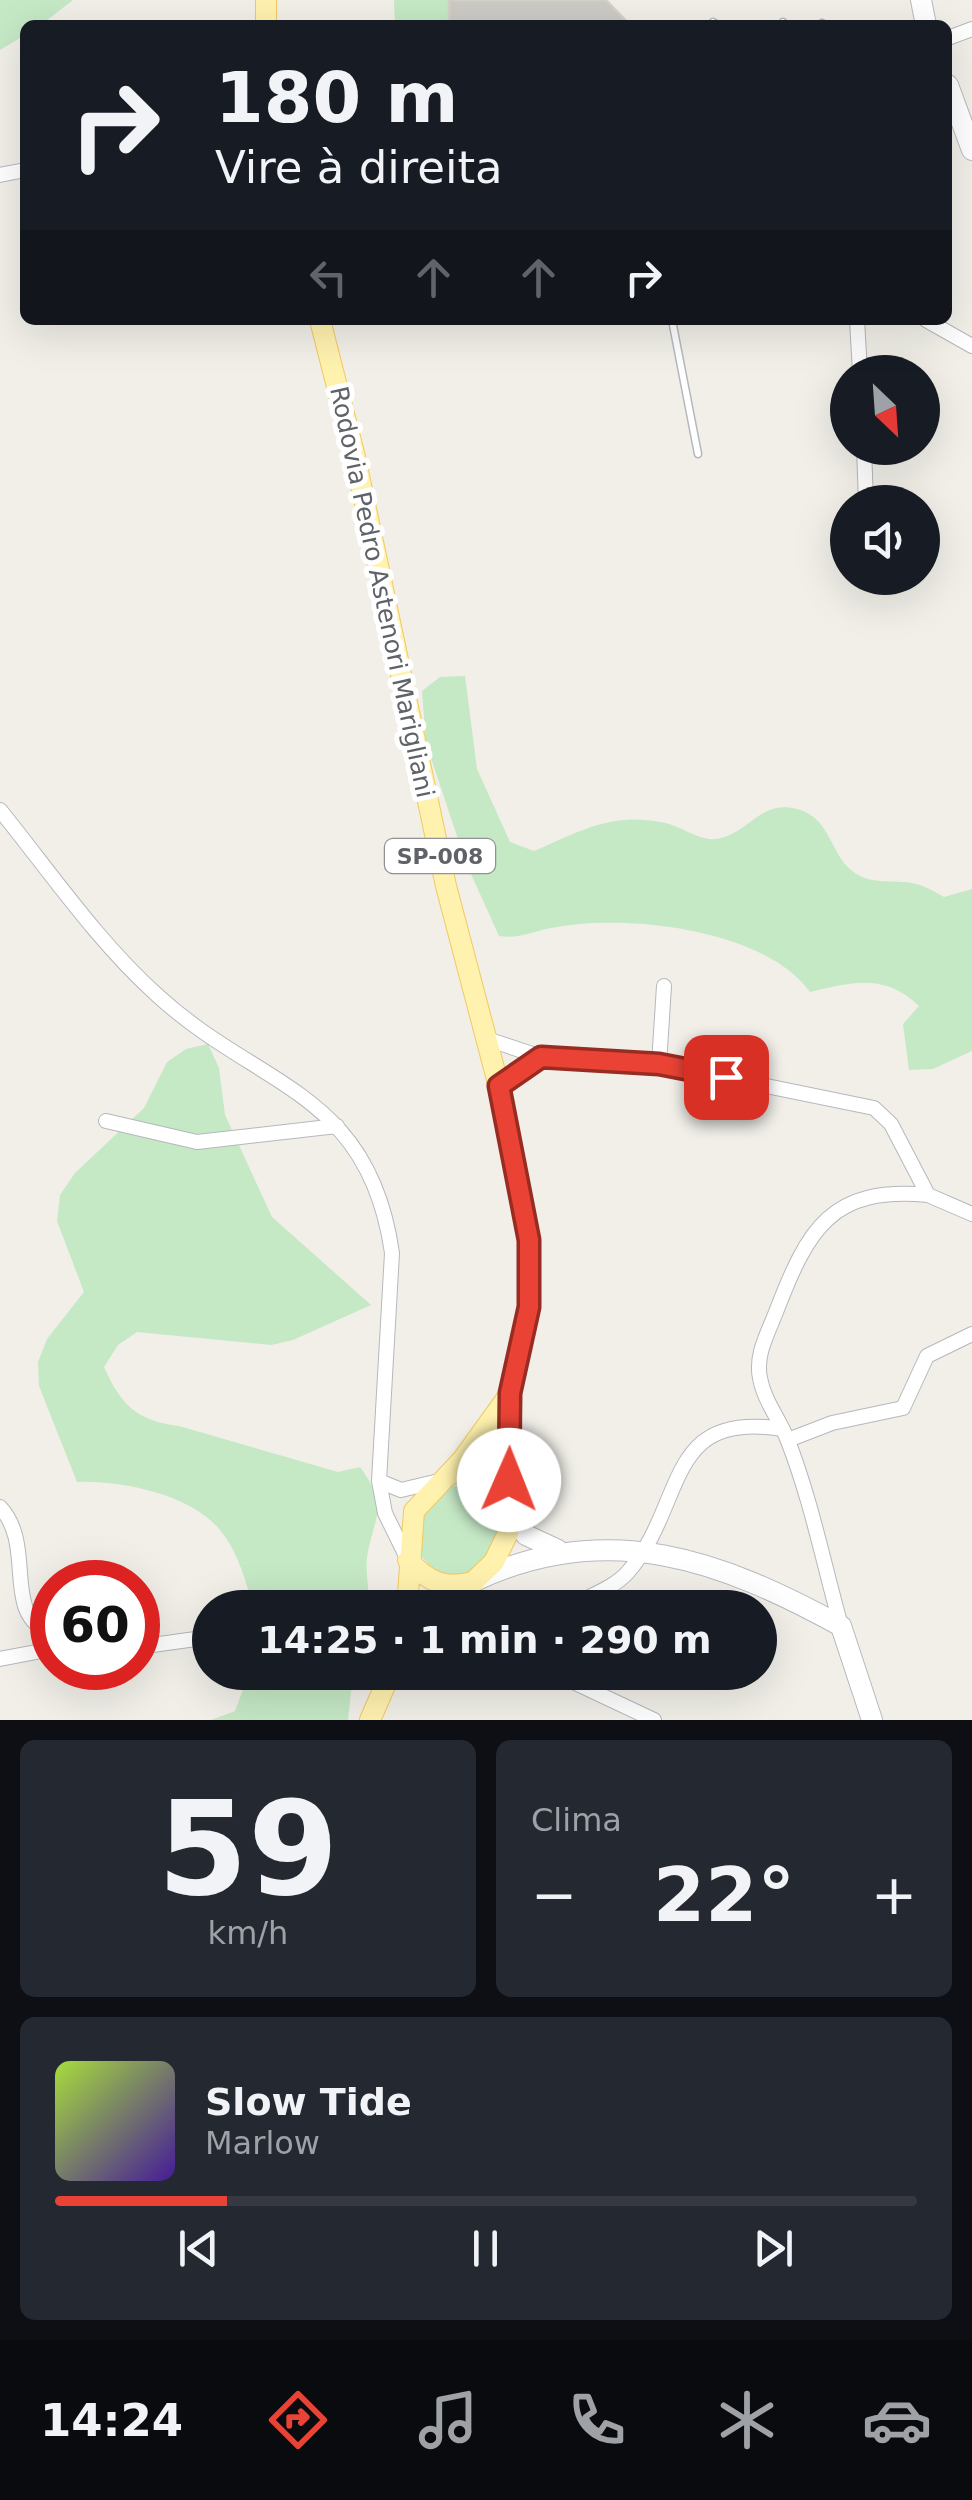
<!DOCTYPE html>
<html lang="pt">
<head>
<meta charset="utf-8">
<style>
  :root { --surface:#171b24; --page:#242831; --text:#f1f3f6; --muted:#9ea1a6; --line:#363941; --accent:#ea4335 }
  body { margin:0; font-family:"DejaVu Sans",sans-serif; background:var(--page); color:var(--text); height:100vh; display:flex; flex-direction:column; font-size:38px; white-space:nowrap }
  * { box-sizing:border-box; margin:0 }
  p { font-size:32px; color:var(--muted) }
  .icon { flex:none; width:55px; height:55px; fill:none; stroke:currentColor; stroke-width:2; stroke-linecap:round; stroke-linejoin:round }
  .map { position:relative; height:1720px; overflow:hidden }
  .details { display:flex; flex-direction:column; gap:20px; padding:20px; background:#0d0f14; flex:1 }
  .details>* { flex:none }
  .guide { position:absolute; left:20px; top:20px; width:932px; height:305px; border-radius:15px; box-shadow:0 10px 40px #0002; background:#171b24; color:var(--text); overflow:hidden }
  .needle { width:65px; rotate:155deg }
  .buttons { position:absolute; left:830px; top:355px; display:grid; gap:20px }
  .buttons a { display:grid; place-items:center; width:110px; height:110px; border-radius:50%; background:var(--surface); box-shadow:0 10px 40px #0002; font-size:50px }
  .speed { position:absolute; left:30px; top:1560px; display:flex; gap:20px; font-size:50px; font-weight:700; text-align:center }
  .speed>* { display:grid; place-content:center; width:130px; height:130px; border-radius:50%; background:var(--surface); box-shadow:0 10px 40px #0002; line-height:1 }
  .speed .limit { border:15px solid #d22; background:#fff; color:#111 }
  .pin { position:absolute; display:grid; place-items:center; width:85px; height:85px; color:#fff; margin:-42px; border-radius:20px; box-shadow:0 5px 15px #0006 }
  .me { position:absolute; width:110px; margin:-55px; rotate:1deg; stroke-linejoin:round; filter:drop-shadow(0 0 8px #0008) }
  .turn { display:flex; align-items:center; gap:35px; height:210px; padding:0 30px; font-size:45px }
  .turn .icon { width:130px; height:130px; stroke-width:2.5 }
  .turn b { display:block; font-size:70px; line-height:85px }
  .lanes { display:flex; align-items:center; height:95px; padding:0 30px; background:#0003; justify-content:center; gap:50px; direction:ltr }
  .lanes .off { opacity:.35 }
  .big { font-size:75px; font-weight:800; line-height:1.1 }
  .details .card { flex:1; display:flex; flex-direction:column; justify-content:center; gap:15px; min-width:0; padding:0 35px; border-radius:15px; background:var(--page) }
  .details .dial { align-items:center; gap:0 }
  .dial b { font-size:130px; line-height:1 }
  .song { display:flex; align-items:center; gap:30px }
  .cover { width:120px; height:120px; border-radius:15px; background:linear-gradient(135deg,hsl(80 70% 55%),hsl(260 70% 35%)) }
  .played { height:10px; border-radius:5px; background:linear-gradient(90deg,var(--accent) 20%,var(--line) 20%) }
  .keys { display:flex; justify-content:space-around; direction:ltr }
  .heat { display:flex; justify-content:space-between; align-items:center; font-size:55px; direction:ltr }
  .details .tiles { flex:1; display:grid; gap:20px; grid-template-columns:1fr 1fr }
  .card:last-child { grid-column:span 2 }
  .trip { position:absolute; left:192px; top:1590px; width:585px; height:100px; border-radius:50px; background:var(--surface); box-shadow:0 10px 40px #0002; font-weight:800; line-height:100px; text-align:center }
  .dock { display:flex; height:160px; justify-content:space-around; align-items:center; background:#090b0e; color:var(--muted) }
  .dock .icon { width:70px; height:70px }
  .dock .on { color:var(--accent) }
  .dock b { font-size:45px; color:var(--text) }
  .map>svg:first-child { display:block }
  .green { fill:#c5e8c5 }
  .building { fill:#cccac5; stroke:#d6d1c6; stroke-width:2.5 }
  .lines { fill:none; stroke-linecap:round; stroke-linejoin:round }
  .lane-casing { stroke:#b5b8bc; stroke-width:9 }
  .street-casing { stroke:#b5b8bc; stroke-width:16 }
  .secondary-casing { stroke:#b6babf; stroke-width:22 }
  .primary-casing { stroke:#f2c960; stroke-width:22 }
  .lane { stroke:#fff; stroke-width:6 }
  .street { stroke:#fff; stroke-width:14 }
  .secondary { stroke:#fff; stroke-width:20 }
  .primary { stroke:#fff2af; stroke-width:20 }
  .route-casing { stroke:#982c22; stroke-width:25 }
  .route { stroke:#ea4335; stroke-width:18 }
  .labels { text-anchor:middle; dominant-baseline:central; stroke-width:10; stroke-linejoin:round; paint-order:stroke }
  .shield { fill:#fff; stroke:#8f9295; stroke-width:2.5 }
  .shield-label { font-size:22px; font-weight:bold; fill:#5f6368 }
  .street-label { font-size:25px; fill:#5f6368; stroke:#fff }
</style>
</head>
<body>
<div class="map">
<svg width="972" height="1720" viewBox="0 0 972 1720">
  <rect width="100%" height="100%" fill="#f1efe8"/>
  <!-- green -->
  <path class="green" d="M0 0H73L41 25H25V35L0 50Z
    M394 0H454V25H395Z
    M465 676 477 769 510 842 534 851C580 831 613 811 665 823 681 826 699 841 715 839 748 836 759 799 797 809 830 817 830 853 851 870 871 887 892 878 916 884 926 886 935 892 944 897L972 889V1051L933 1069 909 1070 903 1024 919 1006C885 973 853 982 810 992 764 928 623 913 551 928 530 932 521 939 499 936L466 863 426 743 422 691 440 677Z
    M208 1044 219 1068 225 1115 272 1217 371 1305 293 1340 271 1345 137 1332 118 1345 104 1367C121 1405 137 1421 179 1426L338 1472 360 1467C391 1509 373 1516 367 1558 365 1574 370 1592 369 1607H253C247 1584 238 1553 223 1534 196 1495 121 1480 77 1482L39 1386 38 1362 47 1339 84 1292 57 1221 60 1195 75 1173 144 1108 167 1062 186 1049Z
    M414 1531a45 45 0 1 1 90 0a45 45 0 1 1-90 0Z
    M243 1673H353L348 1720H211L235 1711 244 1687Z"/>
  <!-- building -->
  <path class="building" d="M449 0H606L630 25H449Z"/>
  <g class="lines">
    <defs>
      <path id="lane" d="M713 22 718 25
        M782 25 783 22
        M822 25V23
        M672 320 698 454"/>
      <path id="street" d="M948 38 972 29
        M0 175 25 170
        M857 320 860 372
        M926 320 972 346
        M864 448 866 502
        M0 810C50 872 98 942 157 995 258 1088 369 1090 392 1253L379 1481 385 1513 408 1560
        M487 1039 541 1057 659 1064 874 1108 891 1124 928 1195 972 1214
        M659 1064 664 986
        M499 1087 541 1057
        M106 1121 197 1142 337 1126
        M788 1440 832 1423 903 1408 927 1356 972 1334
        M379 1481 401 1490 439 1481
        M0 1507C37 1547 0 1615 52 1633
        M568 1608C588 1596 613 1589 628 1572 687 1504 663 1410 782 1429
        M841 1626C824 1565 811 1500 788 1441 780 1420 764 1401 760 1378 755 1355 768 1333 776 1312 808 1229 831 1186 928 1195
        M138 1647 210 1637
        M0 1659 52 1649
        M552 1672 654 1720"/>
      <path id="secondary" d="M921 0 926 25
        M948 85 972 150
        M510 1510 526 1535 558 1550
        M477 1580C608 1519 721 1560 841 1626L872 1720"/>
      <path id="primary" d="M266 25V0
        M320 320 355 457 446 886 499 1087 529 1240V1307L510 1393 508 1533 494 1562 446 1608
        M449 1475C477 1463 497 1477 508 1503
        M408 1560C429 1583 446 1590 475 1581
        M407 1608 414 1511 463 1459 509 1395
        M370 1720 391 1672"/>
    </defs>
    <!-- lane casing -->
    <use href="#lane" class="lane-casing"/>
    <!-- street casing -->
    <use href="#street" class="street-casing"/>
    <!-- secondary casing -->
    <use href="#secondary" class="secondary-casing"/>
    <!-- primary casing -->
    <use href="#primary" class="primary-casing"/>
    <!-- lane -->
    <use href="#lane" class="lane"/>
    <!-- street -->
    <use href="#street" class="street"/>
    <!-- secondary -->
    <use href="#secondary" class="secondary"/>
    <!-- primary -->
    <use href="#primary" class="primary"/>
  </g>
  <g class="lines">
    <defs>
      <path id="route" d="M509 1480 510 1393 529 1307V1240L499 1086 541 1057 659 1064 726 1077"/>
    </defs>
    <!-- route casing -->
    <use href="#route" class="route-casing"/>
    <!-- route -->
    <use href="#route" class="route"/>
  </g>
  <g class="labels">
    <!-- shield labels -->
    <rect class="shield" x="385" y="839" width="110" height="34" rx="8"/>
    <g class="shield-label">
      <text x="440" y="856">SP-008</text>
    </g>
    <!-- street labels -->
    <g class="street-label">
      <text transform="translate(382 592) rotate(78)">Rodovia Pedro Astenori Marigliani</text>
    </g>
  </g>
</svg>
<div class="buttons">
<a><svg class="needle" viewBox="-14 -14 28 28"><path d="M0-13l5 13h-10z" fill="#e53935"/><path d="M0 13l5-13h-10z" fill="#9ea1a6"/></svg></a>
<a><svg class="icon" aria-label="sound" viewBox="0 0 24 24"><path d="M4 9h4l5-4v14l-5-4H4zM17 9q2 3 0 6"/></svg></a>
</div>
<div class="speed"><div class="limit">60</div></div>
<div class="pin" style="left:726px;top:1077px;background:#d93025"><svg class="icon" aria-label="arrive" viewBox="0 0 24 24"><path d="M6 21V4h12l-3 4 3 4H6"/></svg></div>
<svg class="me" style="left:509px;top:1480px" viewBox="-20 -20 40 40"><circle r="19" fill="#fff"/><path d="M0-13L10 11 0 6-10 11z" fill="#ea4335"/></svg>
<div class="trip">14:25 · 1 min · 290 m</div>
<div class="guide">
<div class="turn"><svg class="icon" aria-label="right" viewBox="0 0 24 24"><path d="M7 20v-9h11M14 6l5 5-5 5"/></svg><div><b>180 m</b>Vire à direita</div></div>
<div class="lanes"><svg class="icon off" aria-label="left" viewBox="0 0 24 24"><path d="M17 20v-9H6M10 6l-5 5 5 5"/></svg><svg class="icon off" aria-label="ahead" viewBox="0 0 24 24"><path d="M12 20V5M6 11l6-6 6 6"/></svg><svg class="icon off" aria-label="ahead" viewBox="0 0 24 24"><path d="M12 20V5M6 11l6-6 6 6"/></svg><svg class="icon" aria-label="right" viewBox="0 0 24 24"><path d="M7 20v-9h11M14 6l5 5-5 5"/></svg></div>
</div>
</div>
<section class="details">
<div class="tiles">
<div class="card dial"><b>59</b><p>km/h</p></div>
<div class="card"><p>Clima</p>
<div class="heat"><a>−</a><b class="big">22°</b><a>+</a></div>
</div>
<div class="card">
<div class="song"><i class="cover"></i><div><b>Slow Tide</b><p>Marlow</p></div></div>
<div class="played"></div>
<div class="keys"><svg class="icon" aria-label="previous" viewBox="0 0 24 24"><path d="M18 5L8 12l10 7zM5 5v14"/></svg><svg class="icon" aria-label="pause" viewBox="0 0 24 24"><path d="M8 5v14M16 5v14"/></svg><svg class="icon" aria-label="next" viewBox="0 0 24 24"><path d="M6 5l10 7-10 7zM19 5v14"/></svg></div>
</div>
</div>
</section>
<nav class="dock">
<b>14:24</b>
<svg class="icon on" aria-label="directions" viewBox="0 0 24 24"><path d="M12 3l9 9-9 9-9-9zM9 14v-3h6M13 9l2 2-2 2"/></svg>
<svg class="icon" aria-label="music" viewBox="0 0 24 24"><path d="M9 18V5l10-2v13"/><circle cx="6" cy="18" r="3"/><circle cx="16" cy="16" r="3"/></svg>
<svg class="icon" aria-label="phone" viewBox="0 0 24 24"><path d="M5 4h4l2 5-3 2q2 4 5 5l2-3 5 2v4C11 20 4 13 5 4z"/></svg>
<svg class="icon" aria-label="climate" viewBox="0 0 24 24"><path d="M12 3v18M4 7l16 10M4 17L20 7"/></svg>
<svg class="icon" aria-label="car" viewBox="0 0 24 24"><path d="M5 17H2v-5l4-1 3-4h7l3 4 3 1v5h-3M9 17h6M6 11h13"/><circle cx="7" cy="17" r="2"/><circle cx="17" cy="17" r="2"/></svg>
</nav>
</body>
</html>
